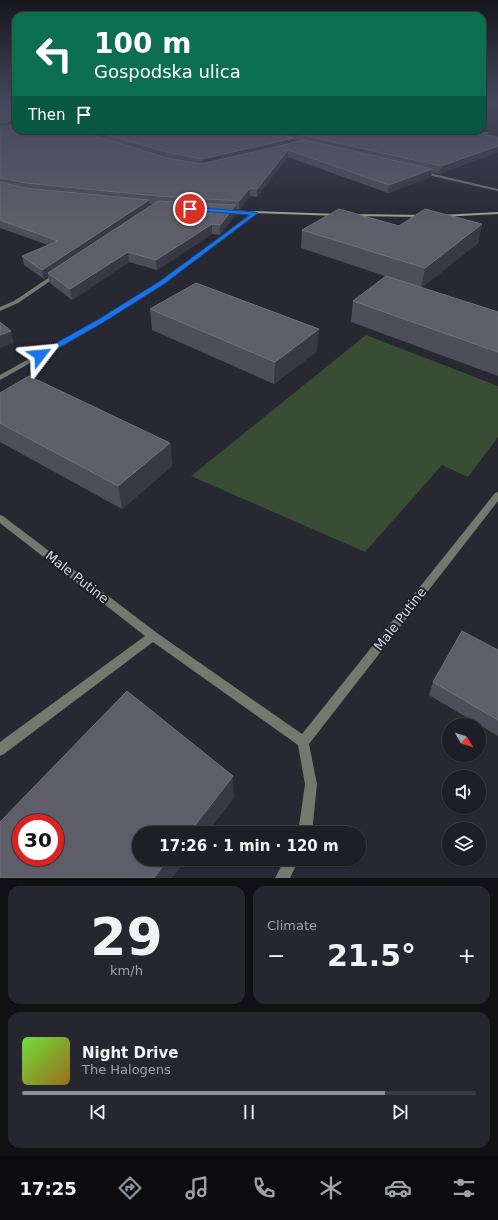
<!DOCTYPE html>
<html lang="en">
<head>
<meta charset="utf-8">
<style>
  :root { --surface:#1e1e26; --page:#26272e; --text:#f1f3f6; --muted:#a1a2a7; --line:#3c3c43; --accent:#8c9099 }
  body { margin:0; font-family:"DejaVu Sans",sans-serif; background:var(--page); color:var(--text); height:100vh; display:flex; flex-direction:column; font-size:15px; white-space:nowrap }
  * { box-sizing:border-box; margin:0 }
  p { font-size:13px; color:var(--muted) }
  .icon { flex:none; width:22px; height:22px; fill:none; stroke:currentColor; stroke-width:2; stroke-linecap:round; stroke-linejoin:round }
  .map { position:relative; height:878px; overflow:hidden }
  .side { display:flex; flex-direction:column; gap:8px; padding:8px; background:#101015; flex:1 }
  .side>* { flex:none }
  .guide { position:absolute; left:12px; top:12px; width:474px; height:122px; border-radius:12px; box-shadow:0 1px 3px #0004,0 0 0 1px var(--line); background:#0b6e4f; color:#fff; overflow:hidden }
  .needle { width:26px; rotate:129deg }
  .fabs { position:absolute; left:442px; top:718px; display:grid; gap:8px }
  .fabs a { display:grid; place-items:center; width:44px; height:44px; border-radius:50%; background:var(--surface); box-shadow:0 1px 3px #0004,0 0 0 1px var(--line); font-size:20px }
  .speed { position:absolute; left:12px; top:814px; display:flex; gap:8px; font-size:20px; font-weight:700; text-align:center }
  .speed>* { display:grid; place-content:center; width:52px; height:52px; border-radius:50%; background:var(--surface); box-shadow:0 1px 3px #0004,0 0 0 1px var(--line); line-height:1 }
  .speed .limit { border:6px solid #d22; background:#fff; color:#111 }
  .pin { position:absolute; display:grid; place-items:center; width:34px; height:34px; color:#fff; margin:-17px; border:2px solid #fff; border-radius:50%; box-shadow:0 1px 4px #0007 }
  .me { position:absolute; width:44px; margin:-22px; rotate:61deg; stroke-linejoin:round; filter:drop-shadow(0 0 3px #0008) }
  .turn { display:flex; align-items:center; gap:14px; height:84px; padding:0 16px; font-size:18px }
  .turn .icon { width:52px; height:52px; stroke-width:2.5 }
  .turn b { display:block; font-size:28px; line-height:34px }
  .then { display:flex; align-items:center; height:38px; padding:0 16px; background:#0003; gap:8px; font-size:15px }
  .big { font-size:30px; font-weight:600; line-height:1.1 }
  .side .card { flex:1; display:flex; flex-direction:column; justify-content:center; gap:6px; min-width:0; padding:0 14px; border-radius:12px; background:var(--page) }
  .side .dial { align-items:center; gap:0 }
  .dial b { font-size:52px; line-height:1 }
  .song { display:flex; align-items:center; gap:12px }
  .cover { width:48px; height:48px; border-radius:6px; background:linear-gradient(135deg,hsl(100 70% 55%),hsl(40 70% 35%)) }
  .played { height:4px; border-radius:2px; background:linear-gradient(90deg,var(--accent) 80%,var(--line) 80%) }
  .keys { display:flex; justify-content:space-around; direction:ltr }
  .heat { display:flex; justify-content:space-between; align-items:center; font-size:22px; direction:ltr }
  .side .tiles { flex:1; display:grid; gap:8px; grid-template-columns:1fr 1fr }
  .card:last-child { grid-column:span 2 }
  .trip { position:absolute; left:132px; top:826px; width:234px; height:40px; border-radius:20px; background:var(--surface); box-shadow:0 1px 3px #0004,0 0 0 1px var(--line); font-weight:600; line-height:40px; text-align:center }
  .tabs { display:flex; height:64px; justify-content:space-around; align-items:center; background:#0c0c0f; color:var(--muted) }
  .tabs .icon { width:28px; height:28px }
  .tabs .selected { color:var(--accent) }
  .tabs b { font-size:18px; color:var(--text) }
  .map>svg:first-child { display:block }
  .built { fill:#312f40 }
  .green { fill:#394c34 }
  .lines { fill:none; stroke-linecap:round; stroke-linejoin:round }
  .street { fill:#73796c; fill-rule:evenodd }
  .secondary { fill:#9da792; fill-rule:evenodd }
  .wall { fill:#4e4e5a; fill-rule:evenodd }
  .shaded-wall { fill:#383944 }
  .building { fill:#5d5e69; stroke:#70717c; fill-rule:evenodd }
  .route { fill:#1a73e8; stroke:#114b97 }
  .labels { text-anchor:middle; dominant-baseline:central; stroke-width:4; stroke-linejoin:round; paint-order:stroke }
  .near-street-label { font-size:13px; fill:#dadae1; stroke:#1f1e29 }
</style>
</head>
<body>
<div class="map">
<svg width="498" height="878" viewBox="0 0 498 878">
  <rect width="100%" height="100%" fill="#282833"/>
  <!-- built -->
  <path class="built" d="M482 101H498V128L482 125Z"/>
  <!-- green -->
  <path class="green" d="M366 335 498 386V437L468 477 442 465 365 552 191 476Z"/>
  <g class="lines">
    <!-- street -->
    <path class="street" d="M421 171 498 189V191L419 173V172Z
      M253 212 257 213 164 284 103 322 0 380V375L99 320 160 282Z
      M57 272 60 274 59 275 18 303 0 311V307L14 301Z
      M498 492V501L309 744 317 784 312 833H298L305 784 298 745 153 642 4 754 0 756V742L145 636 0 523V515L3 516 157 633 302 734 495 493Z
      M285 859H299L290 878H275Z"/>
    <!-- secondary -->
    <path class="secondary" d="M223 210 339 214 341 215 339 216 225 212H223Z
      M498 212V214L441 217 439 216 441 215Z
      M349 214 423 215 425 216 423 217 351 216H349Z"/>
  </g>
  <!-- wall -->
  <path class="wall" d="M0 101H16V130H472L488 133V135L498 137V152L439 174 432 172 431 177 388 193 288 157 257 197 250 196 239 210 236 209V214L220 235 212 234 157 270 129 262 72 300 50 283 48 276 44 279 24 265 22 256 48 245 0 228ZM294 140 301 142 294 143ZM149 204H153L149 207Z
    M482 224 478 243 421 288 301 248 302 230 399 226Z
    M353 301 498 312V376L351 322Z
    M150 309 317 351 274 384 152 330Z
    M0 393 170 443 172 466 122 509 0 442Z
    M498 650V736L429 695 433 682Z"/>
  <!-- shaded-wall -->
  <path class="shaded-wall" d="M492 101H497L496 106 482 109V103Z
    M14 120 16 127 0 130V123Z
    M294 138 293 145 202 166V159Z
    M498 146V152L439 174 441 166Z
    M288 150V157L257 197V189Z
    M432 169 431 177 388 193 389 185Z
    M250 188V196L239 210V201Z
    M149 200V209L48 273V276L44 279 42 270Z
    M236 205V214L220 235V225Z
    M212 224V234L157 270 156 260Z
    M482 224 478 243 421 288 425 268Z
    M128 252 129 262 72 300 70 289Z
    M319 329 317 351 274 384 275 362Z
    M11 331 14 343 0 348V335Z
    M170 443 172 466 122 509 118 486Z
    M233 776 234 798 207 833H189Z
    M168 859H187L172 878H154Z"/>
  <!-- building -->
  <path class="building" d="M0 101H16V121L14 120 0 123Z
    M482 101H492L482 103Z
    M16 122V130H76L167 158 201 164 305 140 432 169 389 185 288 150 257 189 250 188 239 201 157 196 26 183 0 178V127L15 125Z
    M92 130H262L294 138 202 159 170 153Z
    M280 130H472L488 133 485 135 498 137V146L441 166Z
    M0 182 25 188 149 200 42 270 22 256 58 241 0 220Z
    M158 201 236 205 220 225 212 224 156 260 128 252 70 289 48 273Z
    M339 209 399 226 425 209 482 224 425 268 302 230Z
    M386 276 498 312V352L353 301Z
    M196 283 319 329 275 362 150 309Z
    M0 322 11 331 0 335Z
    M29 376 170 443 118 486 0 423V393Z
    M462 631 498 650V720L433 682Z
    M127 691 233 776 189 833H139V859H168L154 878H0V822ZM21 823H55V857H21Z"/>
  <!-- sky -->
  <linearGradient id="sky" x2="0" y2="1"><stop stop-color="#16161c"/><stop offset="0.45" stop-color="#42485b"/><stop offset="1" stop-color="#42485b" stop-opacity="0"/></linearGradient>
  <rect width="498" height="224" fill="url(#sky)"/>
  <!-- route -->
  <path class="route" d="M190 207 255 212 258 213 164 284 104 322 43 357H38V353L99 319 160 281 250 215 188 210Z"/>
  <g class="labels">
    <!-- near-street labels -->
    <g class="near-street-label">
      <text transform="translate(77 577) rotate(38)">Male Putine</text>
      <text transform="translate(400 619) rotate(-52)">Male Putine</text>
    </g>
  </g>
</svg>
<div class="fabs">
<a><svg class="needle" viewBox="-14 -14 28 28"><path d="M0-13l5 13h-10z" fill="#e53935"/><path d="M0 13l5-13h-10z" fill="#a1a2a7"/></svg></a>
<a><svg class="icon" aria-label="sound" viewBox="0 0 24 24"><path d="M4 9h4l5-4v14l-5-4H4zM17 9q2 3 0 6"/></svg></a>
<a><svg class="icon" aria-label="layers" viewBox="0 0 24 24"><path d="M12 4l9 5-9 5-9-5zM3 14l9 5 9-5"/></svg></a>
</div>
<div class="speed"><div class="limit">30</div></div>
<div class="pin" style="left:190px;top:209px;background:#d93025"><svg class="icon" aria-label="arrive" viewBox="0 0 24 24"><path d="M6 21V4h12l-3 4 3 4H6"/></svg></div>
<svg class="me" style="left:40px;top:355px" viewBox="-20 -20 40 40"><path d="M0-17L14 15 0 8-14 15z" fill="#1a73e8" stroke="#fff" stroke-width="4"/></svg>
<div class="trip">17:26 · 1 min · 120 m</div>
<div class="guide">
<div class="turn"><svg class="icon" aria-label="left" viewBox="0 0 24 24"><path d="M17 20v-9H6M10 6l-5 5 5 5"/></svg><div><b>100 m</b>Gospodska ulica</div></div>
<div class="then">Then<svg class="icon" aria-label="arrive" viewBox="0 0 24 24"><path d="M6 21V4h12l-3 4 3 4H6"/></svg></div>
</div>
</div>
<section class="side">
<div class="tiles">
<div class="card dial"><b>29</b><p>km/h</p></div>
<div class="card"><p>Climate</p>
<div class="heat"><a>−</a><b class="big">21.5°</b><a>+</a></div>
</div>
<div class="card">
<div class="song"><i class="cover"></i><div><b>Night Drive</b><p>The Halogens</p></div></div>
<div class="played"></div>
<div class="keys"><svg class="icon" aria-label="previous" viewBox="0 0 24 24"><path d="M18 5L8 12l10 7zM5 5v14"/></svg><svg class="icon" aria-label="pause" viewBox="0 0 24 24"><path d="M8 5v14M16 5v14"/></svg><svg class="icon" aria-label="next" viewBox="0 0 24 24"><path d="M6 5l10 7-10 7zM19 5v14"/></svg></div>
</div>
</div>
</section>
<nav class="tabs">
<b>17:25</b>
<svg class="icon selected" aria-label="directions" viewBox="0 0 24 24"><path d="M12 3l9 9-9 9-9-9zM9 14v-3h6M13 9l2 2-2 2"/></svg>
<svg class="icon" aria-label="music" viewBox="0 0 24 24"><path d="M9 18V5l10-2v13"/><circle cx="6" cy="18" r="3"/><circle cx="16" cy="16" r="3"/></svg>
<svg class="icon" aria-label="phone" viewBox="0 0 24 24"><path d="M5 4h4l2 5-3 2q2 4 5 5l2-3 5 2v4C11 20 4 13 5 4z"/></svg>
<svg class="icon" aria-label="climate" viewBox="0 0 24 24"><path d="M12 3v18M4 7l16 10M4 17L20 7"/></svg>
<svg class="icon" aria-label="car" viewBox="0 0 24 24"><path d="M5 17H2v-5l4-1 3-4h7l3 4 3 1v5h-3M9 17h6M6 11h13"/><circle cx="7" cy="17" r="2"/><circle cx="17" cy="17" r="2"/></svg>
<svg class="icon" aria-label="filters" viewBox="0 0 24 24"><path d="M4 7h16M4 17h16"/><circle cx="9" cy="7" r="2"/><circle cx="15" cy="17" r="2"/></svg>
</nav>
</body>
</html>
